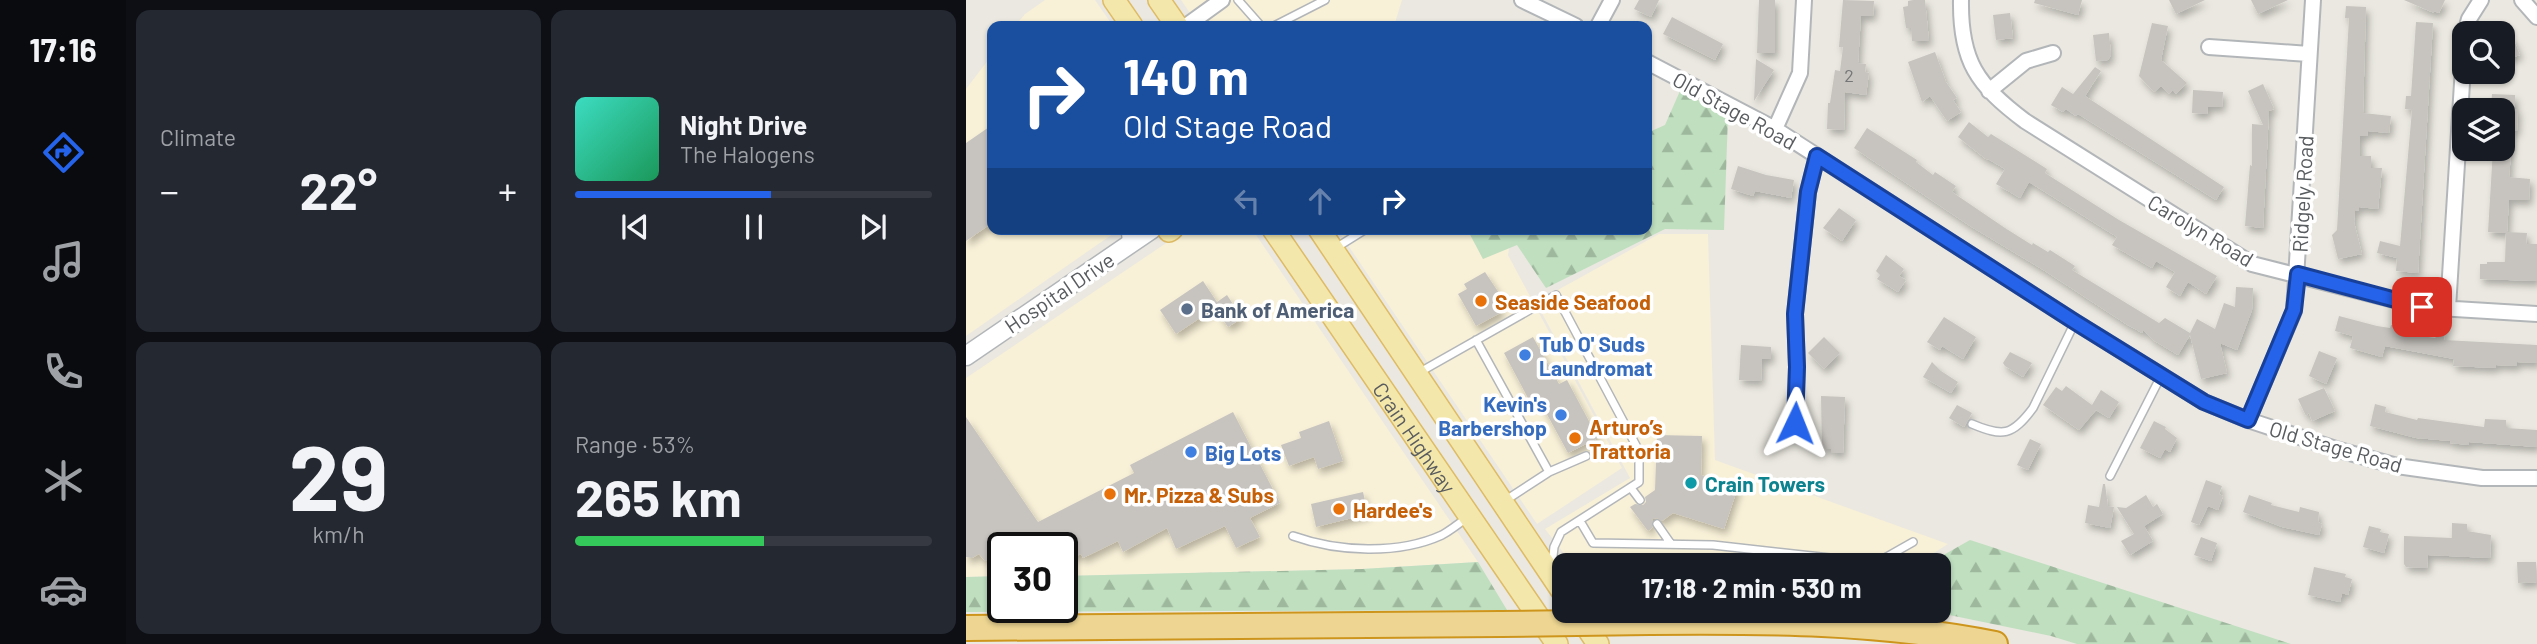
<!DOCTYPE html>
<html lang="en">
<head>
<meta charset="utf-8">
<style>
  :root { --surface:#171b24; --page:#242831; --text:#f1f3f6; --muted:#9ea1a6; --line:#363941; --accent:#2563eb }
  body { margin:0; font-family:Barlow,sans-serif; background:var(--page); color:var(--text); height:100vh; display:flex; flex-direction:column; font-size:26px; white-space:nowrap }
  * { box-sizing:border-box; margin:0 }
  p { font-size:23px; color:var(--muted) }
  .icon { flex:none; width:38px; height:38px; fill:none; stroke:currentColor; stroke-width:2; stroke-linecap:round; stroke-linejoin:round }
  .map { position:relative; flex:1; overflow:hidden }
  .sheet { display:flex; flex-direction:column; gap:10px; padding:10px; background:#0d0f14; width:840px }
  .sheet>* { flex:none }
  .top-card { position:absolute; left:21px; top:21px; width:665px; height:214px; border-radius:14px; box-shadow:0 2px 5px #0004; background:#1a4fa0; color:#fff; overflow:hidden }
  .tools { position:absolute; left:1486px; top:21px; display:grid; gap:14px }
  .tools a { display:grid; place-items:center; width:63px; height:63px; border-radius:14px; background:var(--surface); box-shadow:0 2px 5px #0004; font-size:35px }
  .speed { position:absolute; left:21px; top:532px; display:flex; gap:14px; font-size:35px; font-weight:700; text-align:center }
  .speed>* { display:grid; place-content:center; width:91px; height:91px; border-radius:50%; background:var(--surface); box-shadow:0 2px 5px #0004; line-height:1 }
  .speed .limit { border:4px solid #111; border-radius:10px; background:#fff; color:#111 }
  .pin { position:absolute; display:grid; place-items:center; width:60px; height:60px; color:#fff; margin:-30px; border-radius:14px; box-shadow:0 4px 10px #0006 }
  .me { position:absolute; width:77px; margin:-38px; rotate:2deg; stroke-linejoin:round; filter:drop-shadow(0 0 5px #0008) }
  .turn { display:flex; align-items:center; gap:24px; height:147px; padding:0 21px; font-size:32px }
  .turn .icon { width:91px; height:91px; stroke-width:2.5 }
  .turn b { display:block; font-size:49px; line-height:60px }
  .lanes { display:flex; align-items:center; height:66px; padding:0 21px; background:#0003; justify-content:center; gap:35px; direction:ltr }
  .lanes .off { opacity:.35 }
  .big { font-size:52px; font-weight:700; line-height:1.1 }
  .sheet .widget { flex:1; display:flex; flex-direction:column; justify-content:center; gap:10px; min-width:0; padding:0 24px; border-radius:14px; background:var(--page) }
  .sheet .dial { align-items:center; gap:0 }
  .dial b { font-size:91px; line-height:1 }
  .song { display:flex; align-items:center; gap:21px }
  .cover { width:84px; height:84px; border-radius:10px; background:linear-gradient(135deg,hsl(170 70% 55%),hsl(150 70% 35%)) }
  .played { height:7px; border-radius:4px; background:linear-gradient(90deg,var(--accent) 55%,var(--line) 55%) }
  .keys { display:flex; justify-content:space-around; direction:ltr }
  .heat { display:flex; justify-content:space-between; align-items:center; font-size:38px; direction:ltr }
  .charge { height:10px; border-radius:5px; background:linear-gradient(90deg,#34c759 53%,var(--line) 0) }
  .sheet .tiles { flex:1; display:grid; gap:10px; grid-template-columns:repeat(2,1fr) }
  .trip { position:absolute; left:586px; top:553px; width:399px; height:70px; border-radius:14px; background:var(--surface); box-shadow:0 2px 5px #0004; font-weight:700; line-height:70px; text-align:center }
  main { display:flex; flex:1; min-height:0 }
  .menu { display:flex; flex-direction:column; width:126px; justify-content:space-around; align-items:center; background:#090b0e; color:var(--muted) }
  .menu .icon { width:49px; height:49px }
  .menu .selected { color:var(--accent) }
  .menu b { font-size:32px; color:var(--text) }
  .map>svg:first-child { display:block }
  .commercial { fill:#f8f0d7 }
  .forest { fill:url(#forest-firs) }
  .building { fill:#c7c4bf; filter:url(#shadow) }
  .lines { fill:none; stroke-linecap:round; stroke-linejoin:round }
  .service-casing { stroke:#b3b6b9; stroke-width:10 }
  .minor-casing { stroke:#b3b6b9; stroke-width:18 }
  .tertiary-casing { stroke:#b3b6b9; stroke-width:21 }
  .primary-casing { stroke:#debb65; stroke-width:24 }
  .motorway-casing { stroke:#ce951c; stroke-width:28 }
  .service { stroke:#fff; stroke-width:7 }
  .minor { stroke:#fff; stroke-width:14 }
  .tertiary { stroke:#fff; stroke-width:18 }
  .primary { stroke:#f4e7ab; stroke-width:21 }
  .motorway { stroke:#eed692; stroke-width:24 }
  .motorway-bridge-casing { stroke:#ce951c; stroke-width:28; stroke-linecap:butt }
  .motorway-bridge { stroke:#eed692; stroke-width:24 }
  .route-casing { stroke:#184099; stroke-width:18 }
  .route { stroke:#2563eb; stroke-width:12 }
  .food-dot { fill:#e8710a; stroke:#fff; stroke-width:2.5 }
  .service-dot { fill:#5c6f8a; stroke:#fff; stroke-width:2.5 }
  .shop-dot { fill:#3f7fe0; stroke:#fff; stroke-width:2.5 }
  .culture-dot { fill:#0f9aa8; stroke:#fff; stroke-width:2.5 }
  .labels { text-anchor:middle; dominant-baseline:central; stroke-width:7; stroke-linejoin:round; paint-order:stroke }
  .number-label { font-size:18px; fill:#747677 }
  .street-label { font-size:21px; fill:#595c5f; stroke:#fff }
  .food-label { font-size:21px; font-weight:bold; fill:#c56008; stroke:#fff; text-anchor:start }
  .service-label { font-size:21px; font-weight:bold; fill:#4e5e75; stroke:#fff; text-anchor:start }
  .shop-label { font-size:21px; font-weight:bold; fill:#366cbe; stroke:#fff; text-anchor:start }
  .culture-label { font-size:21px; font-weight:bold; fill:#0d838f; stroke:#fff; text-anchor:start }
</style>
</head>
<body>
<main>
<nav class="menu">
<b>17:16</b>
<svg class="icon selected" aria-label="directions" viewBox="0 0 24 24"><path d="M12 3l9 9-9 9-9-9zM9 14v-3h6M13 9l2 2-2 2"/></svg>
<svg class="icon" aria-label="music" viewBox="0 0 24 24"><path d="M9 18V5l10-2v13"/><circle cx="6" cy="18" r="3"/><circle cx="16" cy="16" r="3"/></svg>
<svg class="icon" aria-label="phone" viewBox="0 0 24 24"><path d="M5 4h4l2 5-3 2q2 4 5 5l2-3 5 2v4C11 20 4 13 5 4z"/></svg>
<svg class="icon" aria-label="climate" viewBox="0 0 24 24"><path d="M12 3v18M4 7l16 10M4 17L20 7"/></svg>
<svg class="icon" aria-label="car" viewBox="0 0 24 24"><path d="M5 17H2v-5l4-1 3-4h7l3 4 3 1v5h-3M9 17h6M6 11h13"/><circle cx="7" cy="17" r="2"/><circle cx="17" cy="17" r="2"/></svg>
</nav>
<section class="sheet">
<div class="tiles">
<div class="widget"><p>Climate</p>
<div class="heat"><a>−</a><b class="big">22°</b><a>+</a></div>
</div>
<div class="widget">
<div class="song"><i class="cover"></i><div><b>Night Drive</b><p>The Halogens</p></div></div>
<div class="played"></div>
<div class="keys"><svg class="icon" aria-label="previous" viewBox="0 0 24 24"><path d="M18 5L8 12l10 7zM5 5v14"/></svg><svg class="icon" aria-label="pause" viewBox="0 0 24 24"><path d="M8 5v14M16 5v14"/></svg><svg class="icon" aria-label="next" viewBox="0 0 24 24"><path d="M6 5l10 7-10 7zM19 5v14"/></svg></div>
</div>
<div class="widget dial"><b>29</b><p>km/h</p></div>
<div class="widget"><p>Range · 53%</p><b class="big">265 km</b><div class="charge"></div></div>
</div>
</section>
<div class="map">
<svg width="1571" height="644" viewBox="0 0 1571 644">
  <defs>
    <pattern id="forest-firs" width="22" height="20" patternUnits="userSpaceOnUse" patternTransform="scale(1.75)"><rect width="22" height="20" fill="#bfdfbf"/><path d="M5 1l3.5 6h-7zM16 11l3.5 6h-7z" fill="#9eb89e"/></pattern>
    <filter id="shadow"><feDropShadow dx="3" dy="5" stdDeviation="3.5" flood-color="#0004"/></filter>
  </defs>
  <rect width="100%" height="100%" fill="#eae8e0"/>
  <!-- commercial -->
  <path class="commercial" d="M79 0H129L147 26H49L59 14Z
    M215 0H436L428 26H233Z
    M26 55V229H154L0 336V89Z
    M221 229H286L512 562 396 569 96 576V548H37V576L0 577V378Z
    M371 229H546L542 255 656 468 571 524Z
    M693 234H742L749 460 982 544 949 565H607L579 529 664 478 570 302Z"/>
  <!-- forest -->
  <path class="forest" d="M714 91 762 115 758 230 699 229 580 288 551 245 517 259 501 229H681V133L699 125Z
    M1004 540 1325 644H1111L1085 636 964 611H973V565H960Z
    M512 562 541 610 0 612V577L37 576V607H96V576L396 569Z"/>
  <!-- building -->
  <path class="building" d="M673 0H693L685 17 668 9Z
    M793 0H809V53H791Z
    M877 0 908 1 907 16H895L892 63 900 64 899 72 903 73 900 95 879 92 878 130 861 129 862 103H864L869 70 874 71 877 47H873Z
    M947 0H959L963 41H946L945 28H940L937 7 942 6V1Z
    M1069 0H1116L1112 15 1068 3Z
    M1203 0H1239L1210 14Z
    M1285 0H1322L1292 14Z
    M1438 0H1479L1473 13 1468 11V13Z
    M1380 6 1400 7 1397 113 1425 116 1423 133 1402 131 1401 136H1394V156H1405V168H1416L1412 209 1393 207V211L1389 210 1388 222 1396 254 1372 259 1366 235 1371 230 1383 18H1379Z
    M1044 13 1047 38 1030 40 1027 15Z
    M706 17 757 44 749 60 697 34Z
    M1450 22 1467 23 1452 273 1430 271 1431 258 1411 253 1414 241 1434 246 1446 110 1439 109 1440 96H1445Z
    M1186 23 1202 26 1195 60 1221 83 1210 94 1207 90 1203 94 1195 86 1188 92 1173 76Z
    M1143 33 1145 55 1142 60 1130 61 1127 35Z
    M1547 38 1554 55 1536 61V42Z
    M969 52 980 82 991 98 987 100 995 112 981 121 964 96 956 102 942 62Z
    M790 59 808 70 788 101Z
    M1129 67 1135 71 1119 96 1258 187 1250 200 1112 114 1110 116 1100 109 1097 112 1085 105 1096 87 1107 94Z
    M1297 84 1308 109 1303 111 1297 228 1279 226 1284 165 1286 166V124L1297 125 1282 91Z
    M1227 90 1257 92 1256 107H1242L1241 114 1226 113Z
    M1526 94 1549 95V109H1552L1551 131H1547L1543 177 1564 179 1563 200H1543L1541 232 1561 233 1560 244H1571V281L1514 279V264H1521V262H1539L1540 233 1522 232 1527 149H1536V110H1530V106H1525Z
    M1003 122 1022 137 1025 134 1070 162 1081 169 1079 173 1153 220 1251 276 1240 294 1222 282 1214 296 1200 287 1209 272 1190 261 1186 268 1146 245 1151 237 1063 182 1054 198 1030 184 1039 169 1022 159 1021 160 992 137Z
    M26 125V223L0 241V143Z
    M901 128 951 160 950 162 967 175 969 172 990 186 986 192 1039 228 1066 245 1067 243 1082 252 1084 250 1109 266 1106 270 1193 323 1199 318 1224 333 1231 319 1249 329 1258 303 1269 307 1270 287 1287 288 1286 310 1271 350 1254 343 1261 373 1235 379 1224 335 1212 355 1187 340 1177 330 1176 333 1160 324 1079 271 1004 226 888 148Z
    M772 166 800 175 828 180 825 198 789 191 787 196 765 189Z
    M873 208 890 220 876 241 857 228Z
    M920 255 938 269 933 276 940 280 932 292 911 279 914 275 910 271Z
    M519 272 537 299 531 303 536 312 510 326 492 294 501 289 498 284Z
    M237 281 251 302 261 295 276 318 262 327 249 308 210 334 194 310Z
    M1373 316 1411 326 1424 328 1425 325 1442 329 1441 334 1469 338 1479 328 1478 340 1571 345V363L1551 362V366L1530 365 1529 368 1487 366 1488 359 1419 346 1416 357 1384 348 1387 336 1369 331Z
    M978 317 1010 337 997 359 976 346 974 350 961 342Z
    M567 337 593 384 601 380 632 438 602 453 571 396 563 400 538 353Z
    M858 337 874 353 858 369 842 353Z
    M775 345 805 347V359H796L795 381 773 380Z
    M1353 351 1371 358 1360 384 1343 376Z
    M1044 352 1066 363 1057 377 1039 366 1037 363Z
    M966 362 975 371 992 382 985 393 957 377Z
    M1100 386 1126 405 1135 390 1153 402 1143 418 1130 410 1113 430 1077 405 1090 387 1096 391Z
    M1358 388 1369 411 1346 421 1343 413 1340 416 1332 399Z
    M855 396 879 397 877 453H865V449H856Z
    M1409 404 1420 407 1419 412 1451 420 1452 418 1518 427 1519 419 1540 420V428L1571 430V447L1503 442V445L1484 443 1485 441 1450 438 1404 426Z
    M991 405 1006 413 998 427 983 418Z
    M267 412 314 503 284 518 294 537 270 548 259 526 210 549 201 528 157 552 152 541 117 558 115 554 105 558 102 552 96 554V548H37L19 561 13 554 6 558 0 557V417L72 522 168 473 164 465Z
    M363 421 377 461 352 469 348 457 323 466 315 445 335 438 333 432Z
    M1188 421 1200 427 1199 429 1211 438 1204 452 1199 449 1194 458 1174 448Z
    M691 435 736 436 735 475 772 487 758 529 707 513 696 521 691 518 687 519 686 528 682 531 664 507 669 504 677 505 680 502 679 497 689 490Z
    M1064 439 1075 444 1062 470 1051 465Z
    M1240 480 1256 486 1253 494 1257 496 1252 510 1242 506 1233 525 1225 522Z
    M1137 484H1139L1142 506 1148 507 1144 528 1119 523 1122 505 1133 507Z
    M397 492 402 514 350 527 345 504Z
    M1180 495 1187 507 1191 504 1197 514 1178 526 1187 541 1164 555 1155 541 1168 534 1151 507 1160 508Z
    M1283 495 1306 503 1305 505 1333 512 1334 507 1353 512 1352 522 1356 524 1353 535 1316 527 1277 512Z
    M1486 523 1501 524V531L1525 535 1524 558 1462 555 1461 568 1440 567 1438 564V536L1486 538Z
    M1403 526 1415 529 1414 532 1423 534 1418 553 1397 547Z
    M1235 537 1251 543 1245 561 1228 555Z
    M1551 562H1570L1571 582 1552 583Z
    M1348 567 1380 574 1379 577 1386 579 1382 595 1376 593 1374 602 1342 595Z"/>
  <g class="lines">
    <defs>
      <path id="service" d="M272 0 295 26
        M308 26 359 0
        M159 229 161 246
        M368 249 400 229
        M510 340 583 472 540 500
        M454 372 590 295 673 451V482L595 532 588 547 586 565
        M1006 424C1037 437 1046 436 1067 408L1109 322
        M583 472 620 456
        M1144 476 1195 376
        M665 488 674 500
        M614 521 627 543 747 545 864 558 917 559 947 542
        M691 524 705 544
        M327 536C372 552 432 555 476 535 485 530 494 523 503 516"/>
      <path id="minor" d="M556 0 610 26
        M995 0C994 61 1011 85 1059 121L1286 264 1456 307 1571 314
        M1556 0 1571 17
        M220 26 256 0
        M632 26 646 0
        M1499 33 1503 19 1515 0
        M1243 47 1343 54
        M681 62 809 129 1109 322 1238 402 1282 420 1373 450 1431 466 1516 478H1571
        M1023 91 1060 61 1087 53
        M809 129 834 73 838 0
        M1482 308 1498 51
        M1282 420 1328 311 1347 0
        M829 423 831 367 829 314 842 192 851 156"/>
      <path id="tertiary" d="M0 356 186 229"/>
      <g id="primary">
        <path d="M148 0 166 26"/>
        <path d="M193 0 211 26"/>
        <path id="s1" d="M307 229 591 644"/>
        <path d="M353 229 598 594"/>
        <path d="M203 231 206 229"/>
        <path d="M610 611 632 644"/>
      </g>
      <path id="motorway" d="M683 622C798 621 914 621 1029 644
        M0 628 535 624"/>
    </defs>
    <!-- service casing -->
    <use href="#service" class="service-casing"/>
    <!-- minor casing -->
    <use href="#minor" class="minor-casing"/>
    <!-- tertiary casing -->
    <use href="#tertiary" class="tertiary-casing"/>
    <!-- primary casing -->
    <use href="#primary" class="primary-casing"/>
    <!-- motorway casing -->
    <use href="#motorway" class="motorway-casing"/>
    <!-- service -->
    <use href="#service" class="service"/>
    <!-- minor -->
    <use href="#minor" class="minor"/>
    <!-- tertiary -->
    <use href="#tertiary" class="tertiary"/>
    <!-- primary -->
    <use href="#primary" class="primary"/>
    <!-- motorway -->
    <use href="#motorway" class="motorway"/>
    <defs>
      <path id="motorway-bridge" d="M535 624 683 622"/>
    </defs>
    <!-- motorway-bridge casing -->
    <use href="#motorway-bridge" class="motorway-bridge-casing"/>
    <!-- motorway-bridge -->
    <use href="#motorway-bridge" class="motorway-bridge"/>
  </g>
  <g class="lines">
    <defs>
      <path id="route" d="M829 423 831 367 829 314 842 192 851 156 1109 322 1238 402 1282 420 1328 310 1332 274 1456 307"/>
    </defs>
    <!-- route casing -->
    <use href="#route" class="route-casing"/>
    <!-- route -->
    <use href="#route" class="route"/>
  </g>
  <!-- markers -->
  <g class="food-dot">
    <circle cx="515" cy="301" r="7"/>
    <circle cx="609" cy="438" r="7"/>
    <circle cx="144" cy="494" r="7"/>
    <circle cx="373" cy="509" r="7"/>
  </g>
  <circle class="service-dot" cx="221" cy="309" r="7"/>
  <g class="shop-dot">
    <circle cx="559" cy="355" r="7"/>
    <circle cx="595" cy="415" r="7"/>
    <circle cx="225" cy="452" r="7"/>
  </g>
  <circle class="culture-dot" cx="725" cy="483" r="7"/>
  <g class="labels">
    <!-- number labels -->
    <g class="number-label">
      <text x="883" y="75">2</text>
    </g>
    <!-- street labels -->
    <g class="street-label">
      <text transform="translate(769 110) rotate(29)">Old Stage Road</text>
      <text transform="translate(1336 194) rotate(-87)">Ridgely Road</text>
      <text transform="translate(1235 230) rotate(31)">Carolyn Road</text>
      <text transform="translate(93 292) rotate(-34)">Hospital Drive</text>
      <text stroke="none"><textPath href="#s1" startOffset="252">Crain Highway</textPath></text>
      <text transform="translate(1370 446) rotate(16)">Old Stage Road</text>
    </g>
    <!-- food labels -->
    <g class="food-label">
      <text x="529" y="301">Seaside Seafood</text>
      <text x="623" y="426">Arturo’s<tspan x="623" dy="24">Trattoria</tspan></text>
      <text x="158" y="494">Mr. Pizza &amp; Subs</text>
      <text x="387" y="509">Hardee's</text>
    </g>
    <!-- service labels -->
    <g class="service-label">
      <text x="235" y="309">Bank of America</text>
    </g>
    <!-- shop labels -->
    <g class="shop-label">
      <text x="573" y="343">Tub O' Suds<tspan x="573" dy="24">Laundromat</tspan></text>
      <text x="581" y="403" text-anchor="end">Kevin's<tspan x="581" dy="24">Barbershop</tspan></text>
      <text x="239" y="452">Big Lots</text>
    </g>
    <!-- culture labels -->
    <g class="culture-label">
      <text x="739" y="483">Crain Towers</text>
    </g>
  </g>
</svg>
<div class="tools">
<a><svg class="icon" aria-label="search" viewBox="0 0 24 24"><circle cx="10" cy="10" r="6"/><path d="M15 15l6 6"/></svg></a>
<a><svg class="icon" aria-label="layers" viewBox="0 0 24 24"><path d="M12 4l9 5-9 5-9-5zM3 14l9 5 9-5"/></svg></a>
</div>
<div class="speed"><div class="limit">30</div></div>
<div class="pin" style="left:1456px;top:307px;background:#d93025"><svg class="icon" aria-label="arrive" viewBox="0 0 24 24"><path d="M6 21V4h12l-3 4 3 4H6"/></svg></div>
<svg class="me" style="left:829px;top:423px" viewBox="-20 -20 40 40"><path d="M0-17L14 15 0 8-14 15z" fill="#2563eb" stroke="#fff" stroke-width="4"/></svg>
<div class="trip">17:18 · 2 min · 530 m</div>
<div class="top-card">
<div class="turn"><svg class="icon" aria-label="right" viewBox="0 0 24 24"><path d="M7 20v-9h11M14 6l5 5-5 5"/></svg><div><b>140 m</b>Old Stage Road</div></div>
<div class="lanes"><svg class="icon off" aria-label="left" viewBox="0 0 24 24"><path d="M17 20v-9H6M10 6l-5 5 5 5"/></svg><svg class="icon off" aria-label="ahead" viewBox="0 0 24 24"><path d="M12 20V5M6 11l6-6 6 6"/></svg><svg class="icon" aria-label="right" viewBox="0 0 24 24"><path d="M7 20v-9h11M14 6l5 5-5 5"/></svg></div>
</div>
</div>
</main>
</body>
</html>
